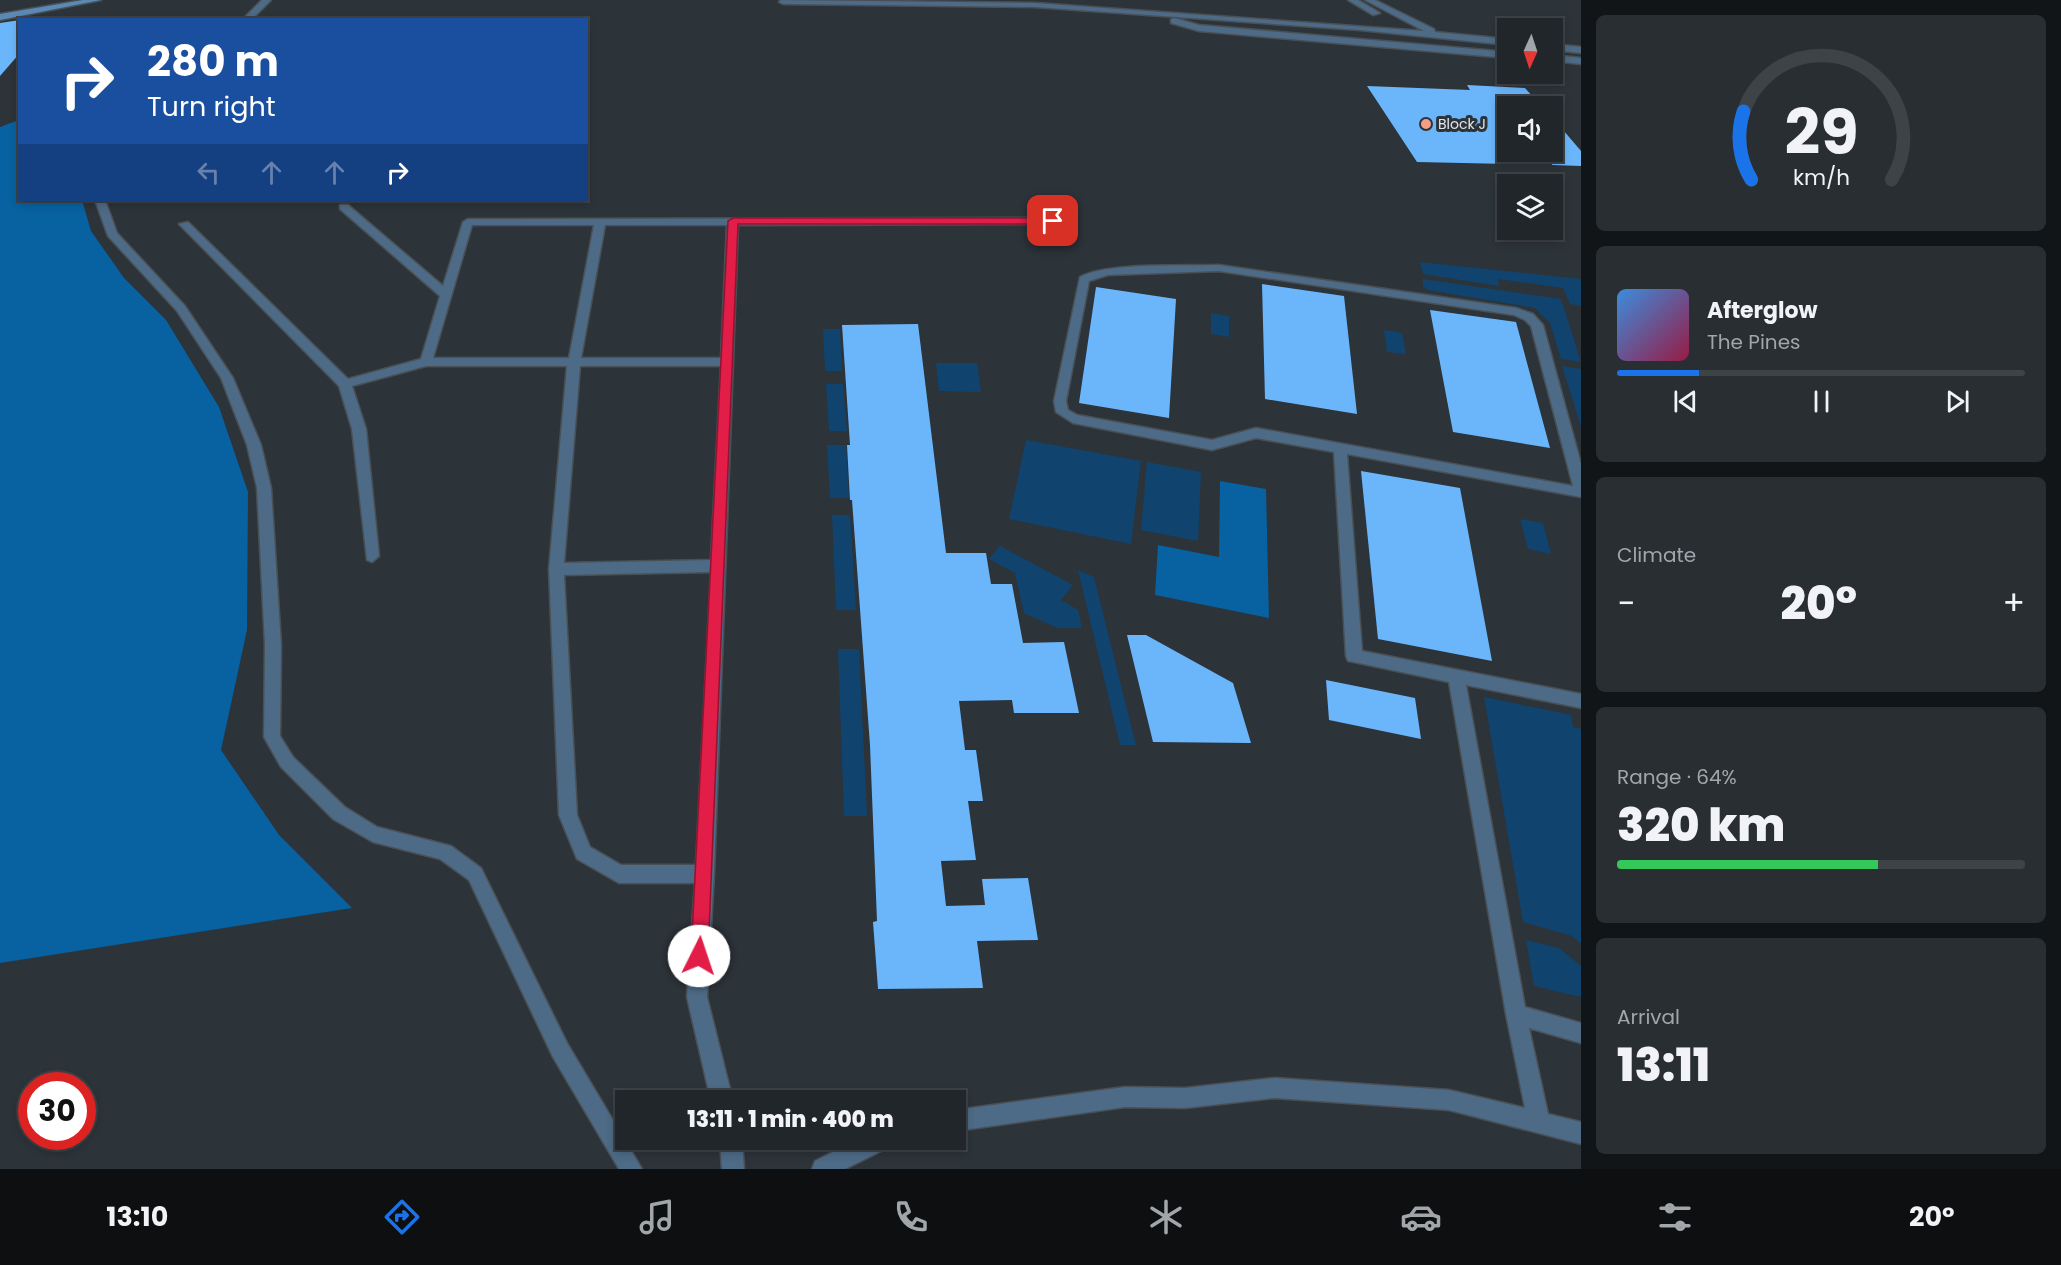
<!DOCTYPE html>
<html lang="en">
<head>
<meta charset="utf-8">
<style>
  :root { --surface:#21262b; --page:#292e33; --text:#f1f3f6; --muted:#a2a5a9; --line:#3e4347; --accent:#1a73e8 }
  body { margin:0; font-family:Poppins,sans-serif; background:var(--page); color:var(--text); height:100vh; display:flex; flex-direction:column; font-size:22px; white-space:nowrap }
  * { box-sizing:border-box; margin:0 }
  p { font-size:20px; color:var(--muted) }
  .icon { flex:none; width:33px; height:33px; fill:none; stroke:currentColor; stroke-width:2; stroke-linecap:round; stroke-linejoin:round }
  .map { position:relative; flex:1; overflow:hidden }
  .side { display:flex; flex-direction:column; gap:15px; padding:15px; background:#121518; width:480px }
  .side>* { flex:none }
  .top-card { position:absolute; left:18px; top:18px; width:570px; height:183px; border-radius:0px; box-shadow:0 3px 9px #0003,0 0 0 2px var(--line); background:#1a4fa0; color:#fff; overflow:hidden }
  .needle { width:39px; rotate:183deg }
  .tools { position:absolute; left:1497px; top:18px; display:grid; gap:12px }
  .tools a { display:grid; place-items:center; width:66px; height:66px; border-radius:0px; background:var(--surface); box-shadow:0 3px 9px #0003,0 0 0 2px var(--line); font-size:30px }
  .speed { position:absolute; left:18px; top:1072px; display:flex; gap:12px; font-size:30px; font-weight:700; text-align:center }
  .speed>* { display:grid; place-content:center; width:78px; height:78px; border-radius:50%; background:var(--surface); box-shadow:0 3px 9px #0003,0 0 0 2px var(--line); line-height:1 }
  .speed .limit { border:9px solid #d22; background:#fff; color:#111 }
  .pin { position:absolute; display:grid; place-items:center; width:51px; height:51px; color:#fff; margin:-26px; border-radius:12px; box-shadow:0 3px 9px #0006 }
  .me { position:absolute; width:66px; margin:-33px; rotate:4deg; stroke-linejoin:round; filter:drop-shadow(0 0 4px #0008) }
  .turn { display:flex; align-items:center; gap:21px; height:126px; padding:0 30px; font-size:27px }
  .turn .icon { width:78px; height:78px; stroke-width:2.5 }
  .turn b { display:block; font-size:42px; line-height:51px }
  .lanes { display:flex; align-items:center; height:57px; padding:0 30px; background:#0003; justify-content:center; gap:30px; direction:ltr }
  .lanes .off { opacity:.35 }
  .big { font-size:45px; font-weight:800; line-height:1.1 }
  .side .tile { flex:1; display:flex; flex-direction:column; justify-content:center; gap:9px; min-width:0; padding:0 21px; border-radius:9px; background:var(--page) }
  .side .dial { align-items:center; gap:0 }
  .dial svg { height:156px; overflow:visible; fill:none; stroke:var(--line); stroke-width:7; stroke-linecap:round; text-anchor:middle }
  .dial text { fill:var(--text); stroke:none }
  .song { display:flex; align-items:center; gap:18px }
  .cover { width:72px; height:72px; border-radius:9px; background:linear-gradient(135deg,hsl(210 70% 55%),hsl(340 70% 35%)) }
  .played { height:6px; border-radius:3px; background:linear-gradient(90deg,var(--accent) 20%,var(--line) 20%) }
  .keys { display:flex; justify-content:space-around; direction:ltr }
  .heat { display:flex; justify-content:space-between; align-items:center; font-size:33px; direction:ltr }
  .charge { height:9px; border-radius:4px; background:linear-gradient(90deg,#34c759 64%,var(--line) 0) }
  .trip { position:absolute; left:615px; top:1090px; width:351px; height:60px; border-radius:0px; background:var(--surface); box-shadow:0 3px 9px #0003,0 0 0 2px var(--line); font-weight:800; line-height:60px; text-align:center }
  .tab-bar { display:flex; height:96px; justify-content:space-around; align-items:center; background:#0d0f11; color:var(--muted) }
  .tab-bar .icon { width:42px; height:42px }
  .tab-bar .on { color:var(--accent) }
  .tab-bar b { font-size:27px; color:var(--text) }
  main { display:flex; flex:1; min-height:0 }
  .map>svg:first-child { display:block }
  .green { fill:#10446e }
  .water { fill:#0861a0 }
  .building { fill:#6bb6fb }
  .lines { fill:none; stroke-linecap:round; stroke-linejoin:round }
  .street-casing { stroke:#495055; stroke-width:3 }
  .secondary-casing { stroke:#495055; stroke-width:3 }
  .street { fill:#4d6a86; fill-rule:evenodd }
  .secondary { fill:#5a89b6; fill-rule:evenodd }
  .route { fill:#e11d48; stroke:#92132f; stroke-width:1.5 }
  .poi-dot { fill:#f39f85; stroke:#2c3339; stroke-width:2 }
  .labels { text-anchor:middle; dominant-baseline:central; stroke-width:6; stroke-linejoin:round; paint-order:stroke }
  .far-poi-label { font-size:14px; fill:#e2e6ea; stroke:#2c3339; text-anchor:start }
</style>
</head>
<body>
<main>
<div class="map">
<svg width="1581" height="1169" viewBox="0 0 1581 1169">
  <rect width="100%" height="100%" fill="#2c3339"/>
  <!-- green -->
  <path class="green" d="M1420 262 1581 279V306L1570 304 1563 288 1498 279 1499 286 1423 274Z
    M1423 279 1561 299 1581 362 1561 359 1550 323 1535 308 1428 290 1423 286Z
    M1211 313 1229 316V337L1211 334Z
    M823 329H840L842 371H825Z
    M1384 330 1402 333 1406 354 1387 352Z
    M936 363H977L981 392 939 391Z
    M1562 366 1581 369V427Z
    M826 384H843L847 431H829Z
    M1026 440 1141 461 1131 544 1009 519Z
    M827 445H846L849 498H830Z
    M1147 462 1201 472 1198 541 1141 530Z
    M832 515H850L856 610H836Z
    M1520 519 1543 523 1551 554 1528 549Z
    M1000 546 1073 585 1061 600 1078 610 1082 628H1057L1024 613 1015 573 989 559Z
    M1078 570 1094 577 1136 745H1120Z
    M838 649H859L867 816H844Z
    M1484 697 1571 715 1573 727 1581 729V944L1572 936 1523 922Z
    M1526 940 1559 948 1581 966V997L1534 986Z"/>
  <!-- water -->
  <path class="water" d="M19 120 20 200H82L91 231 124 278 166 320 219 407 248 492 247 630 221 750 279 835 352 908 0 963V127Z
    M1220 481 1266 489 1269 618 1155 595 1158 545 1219 557Z"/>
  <!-- building -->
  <path class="building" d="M20 20V53L0 76V23Z
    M1467 85 1525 88 1541 106H1508V164L1417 162 1367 86 1470 90Z
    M1552 117 1581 151V166L1552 165Z
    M1262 284 1344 296 1357 414 1265 399Z
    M1096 287 1176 299 1169 418 1079 403Z
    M1430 310 1516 322 1550 448 1453 432Z
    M918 324 946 553H986L991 584H1012L1023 643 1064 642 1079 713H1014L1012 700 959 701 965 750H976L983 801H968L976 860 941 861 946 906 985 905 982 879 1028 878 1038 940 977 941 983 988 878 989 873 922 877 921 870 745 852 500H850L847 445H850L842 325Z
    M1361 471 1460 488 1492 661 1378 639Z
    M1127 635H1146L1233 683 1251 743 1153 742Z
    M1326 680 1415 698 1421 739 1329 720Z"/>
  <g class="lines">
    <defs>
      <path id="street" d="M262 0H271L251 20H242Z
        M781 0 1035 3 1424 31 1365 0H1375L1434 29 1435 32 1508 39V45L1360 30 1035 7 783 4 779 2Z
        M1348 0H1358L1380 13 1373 15Z
        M1174 18 1199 25 1508 52V58L1199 31 1171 23V19Z
        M1552 44 1581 47V53L1552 50Z
        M1552 55 1581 58V64L1552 61Z
        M95 200H105L117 233 185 306 233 378 261 445 271 488 281 645 280 736 293 757 345 807 377 827 451 846 481 868 567 1043 642 1169H619L553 1057 469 880 440 859 373 842 333 819 281 767 264 737 265 645 257 488 247 445 221 378 177 311 108 236Z
        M340 205H348L443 286 463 222 468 219 1053 218 1058 221 1053 224 738 225 714 874 707 997 733 1101H711L687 997 695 883H619L577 859 559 815 549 569 567 366H426L352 386 366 429 379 556 372 562 367 560 352 429 339 386 179 224 188 222 348 379 421 359 440 296 340 209ZM472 225H594L569 358H433ZM605 225H727L721 358H581ZM580 366H721L711 560 564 563ZM711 572 696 865H621L590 847 577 815 564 575Z
        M1219 265 1516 308 1533 314 1543 325 1581 464V497L1347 454 1362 651 1581 694V708L1466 685 1525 1007 1581 1023V1043L1529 1028 1548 1114 1581 1122V1144L1449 1110 1275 1098 1185 1108 1125 1107 956 1131V1110L1125 1087 1185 1088 1275 1078 1449 1090 1525 1108 1506 1014 1449 682 1354 662 1348 661 1346 656 1334 452 1256 438 1212 450 1073 423 1056 412 1054 401 1080 277C1106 262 1186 266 1219 265ZM1219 271 1514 315 1525 320 1531 326 1573 486 1256 428 1212 440 1077 415 1068 410 1066 401 1089 281 1108 275Z
        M720 1140H742L744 1169H722Z
        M857 1140H890L887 1148 845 1169H812L815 1161Z"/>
      <path id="secondary" d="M83 0H101L0 20V14Z"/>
    </defs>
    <!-- street casing -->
    <use href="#street" class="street-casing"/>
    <!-- secondary casing -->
    <use href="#secondary" class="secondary-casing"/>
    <!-- street -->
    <use href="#street" class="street"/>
    <!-- secondary -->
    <use href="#secondary" class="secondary"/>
  </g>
  <!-- route -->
  <path class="route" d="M733 218H1053L1058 221 1053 224H738L708 956 706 962 699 965 693 962 691 956 728 221Z"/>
  <!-- markers -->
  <circle class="poi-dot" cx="1426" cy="124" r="6"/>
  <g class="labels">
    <!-- far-poi labels -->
    <g class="far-poi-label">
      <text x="1438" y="124">Block J</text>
    </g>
  </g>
</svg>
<div class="tools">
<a><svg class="needle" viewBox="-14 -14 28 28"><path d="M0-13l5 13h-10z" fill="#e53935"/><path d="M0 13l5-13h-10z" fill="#a2a5a9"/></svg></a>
<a><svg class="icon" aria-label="sound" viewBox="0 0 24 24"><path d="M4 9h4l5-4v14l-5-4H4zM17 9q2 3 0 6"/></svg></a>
<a><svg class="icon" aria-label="layers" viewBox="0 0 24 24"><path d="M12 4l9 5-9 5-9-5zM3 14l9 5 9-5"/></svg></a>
</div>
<div class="speed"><div class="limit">30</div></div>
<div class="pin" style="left:1053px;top:221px;background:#d93025"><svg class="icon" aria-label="arrive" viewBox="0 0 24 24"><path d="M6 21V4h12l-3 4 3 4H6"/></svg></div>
<svg class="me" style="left:699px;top:956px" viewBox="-20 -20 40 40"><circle r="19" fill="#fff"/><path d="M0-13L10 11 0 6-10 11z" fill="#e11d48"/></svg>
<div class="trip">13:11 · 1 min · 400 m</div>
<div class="top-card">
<div class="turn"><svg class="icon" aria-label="right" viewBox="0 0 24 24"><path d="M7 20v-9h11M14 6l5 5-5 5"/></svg><div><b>280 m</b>Turn right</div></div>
<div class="lanes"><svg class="icon off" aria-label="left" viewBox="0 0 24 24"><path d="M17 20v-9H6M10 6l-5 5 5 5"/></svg><svg class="icon off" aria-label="ahead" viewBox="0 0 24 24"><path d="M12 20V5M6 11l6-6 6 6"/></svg><svg class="icon off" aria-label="ahead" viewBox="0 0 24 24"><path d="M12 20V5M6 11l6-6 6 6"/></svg><svg class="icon" aria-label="right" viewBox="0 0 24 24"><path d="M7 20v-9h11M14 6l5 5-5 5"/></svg></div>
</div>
</div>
<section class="side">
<div class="tile dial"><svg viewBox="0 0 100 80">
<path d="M14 69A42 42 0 1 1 86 69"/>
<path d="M14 69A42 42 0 0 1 10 34" stroke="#1a73e8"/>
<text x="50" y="56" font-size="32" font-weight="700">29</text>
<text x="50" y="72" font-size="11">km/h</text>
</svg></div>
<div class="tile">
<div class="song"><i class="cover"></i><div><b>Afterglow</b><p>The Pines</p></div></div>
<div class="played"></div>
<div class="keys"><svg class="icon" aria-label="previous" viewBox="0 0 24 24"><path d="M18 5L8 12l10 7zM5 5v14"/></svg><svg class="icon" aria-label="pause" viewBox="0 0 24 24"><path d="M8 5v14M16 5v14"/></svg><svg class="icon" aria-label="next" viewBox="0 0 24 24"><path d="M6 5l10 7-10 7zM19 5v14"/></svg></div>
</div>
<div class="tile"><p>Climate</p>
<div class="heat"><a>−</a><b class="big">20°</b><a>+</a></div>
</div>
<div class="tile"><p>Range · 64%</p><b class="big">320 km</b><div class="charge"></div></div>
<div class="tile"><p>Arrival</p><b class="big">13:11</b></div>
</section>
</main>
<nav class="tab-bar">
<b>13:10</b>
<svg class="icon on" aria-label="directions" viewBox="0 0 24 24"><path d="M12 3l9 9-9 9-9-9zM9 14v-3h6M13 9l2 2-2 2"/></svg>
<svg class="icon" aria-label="music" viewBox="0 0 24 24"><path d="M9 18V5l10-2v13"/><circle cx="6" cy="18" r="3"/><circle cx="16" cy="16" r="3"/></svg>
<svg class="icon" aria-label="phone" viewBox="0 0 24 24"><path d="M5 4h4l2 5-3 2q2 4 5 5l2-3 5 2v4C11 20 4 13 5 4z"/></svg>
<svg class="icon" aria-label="climate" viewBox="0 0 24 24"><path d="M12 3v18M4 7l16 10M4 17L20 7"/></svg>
<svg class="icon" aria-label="car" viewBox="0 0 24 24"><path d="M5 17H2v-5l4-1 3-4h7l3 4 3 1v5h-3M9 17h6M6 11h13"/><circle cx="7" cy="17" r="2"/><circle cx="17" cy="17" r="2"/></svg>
<svg class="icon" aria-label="filters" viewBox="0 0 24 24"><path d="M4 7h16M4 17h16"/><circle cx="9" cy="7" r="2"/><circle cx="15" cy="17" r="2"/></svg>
<b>20°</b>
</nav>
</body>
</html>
